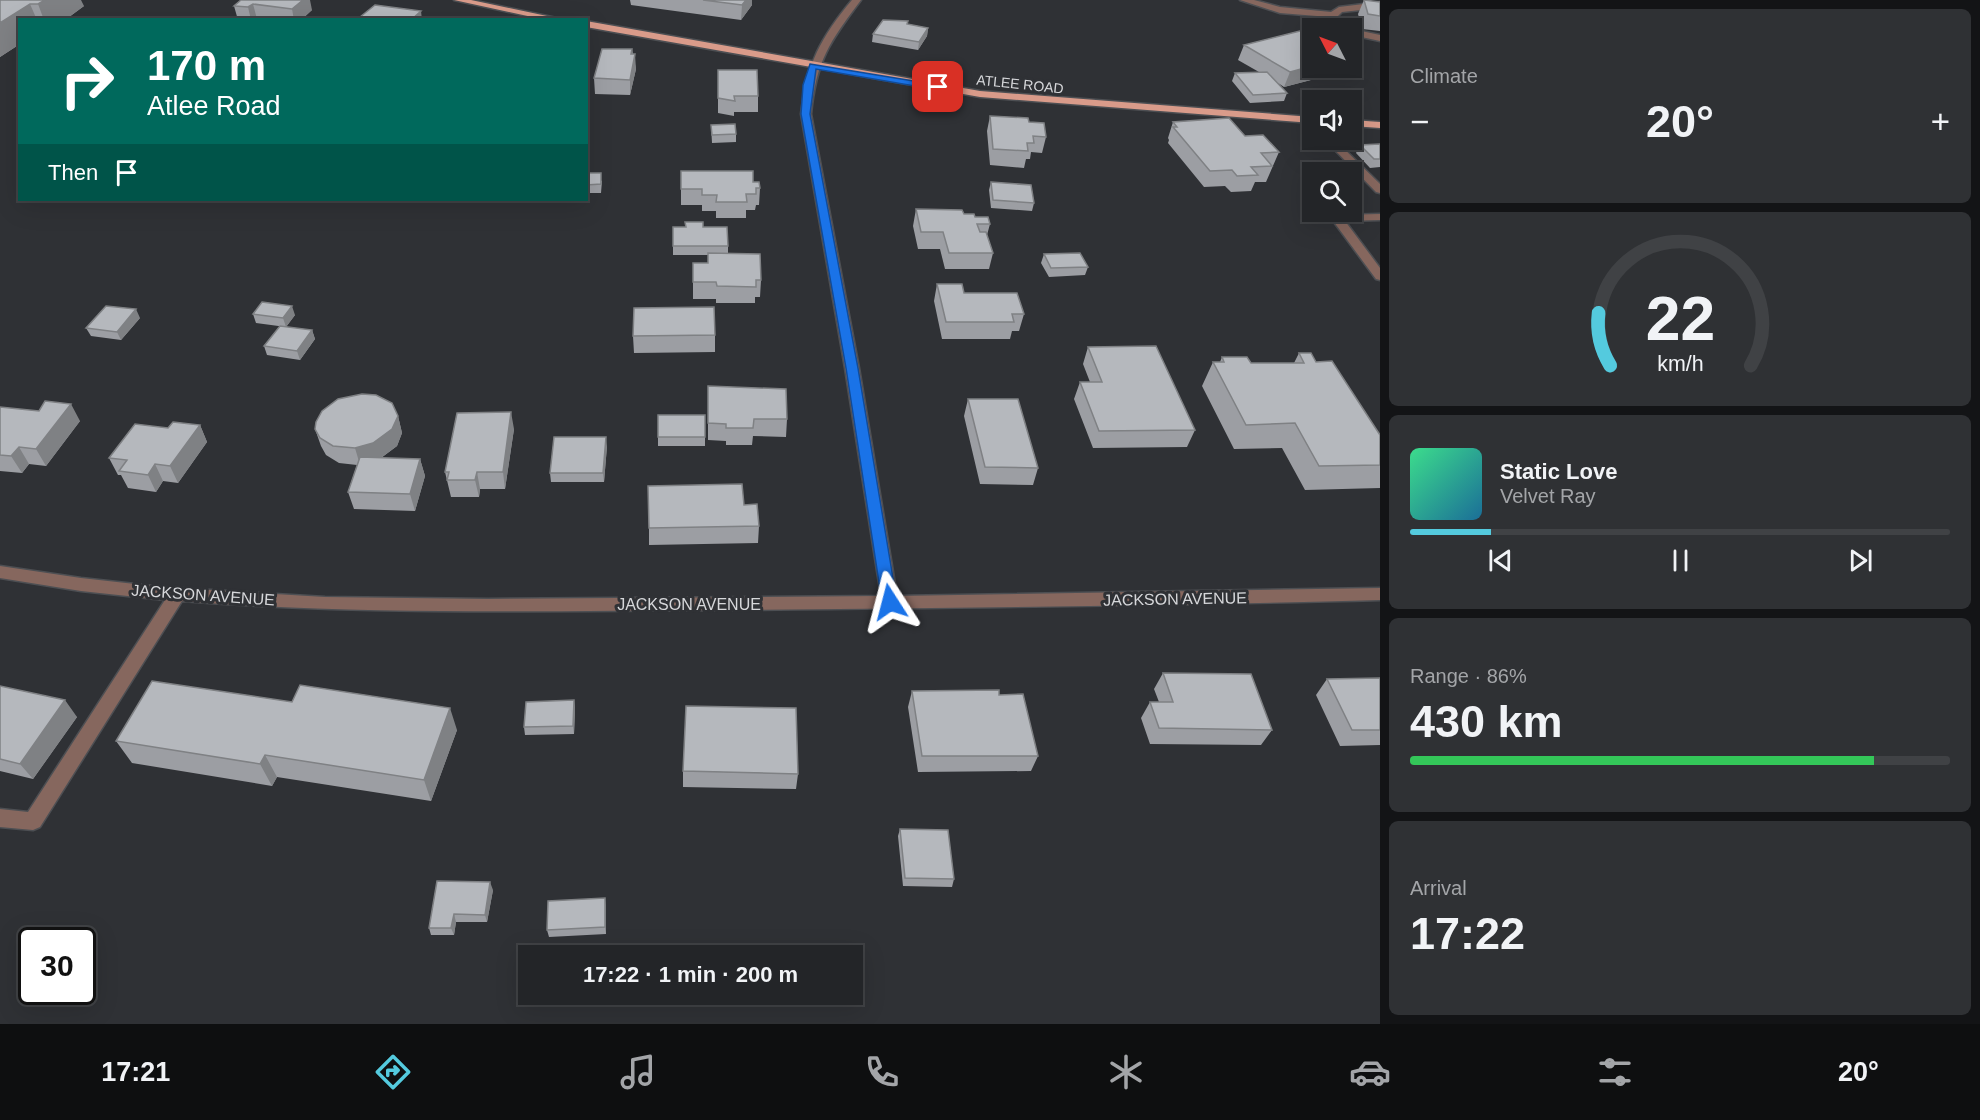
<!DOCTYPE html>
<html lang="en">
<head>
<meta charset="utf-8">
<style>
  :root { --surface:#232528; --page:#2f3134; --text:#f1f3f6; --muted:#a3a5a8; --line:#404245; --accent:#54cade }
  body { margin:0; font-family:Helvetica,sans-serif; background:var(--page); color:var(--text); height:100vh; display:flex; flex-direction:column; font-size:22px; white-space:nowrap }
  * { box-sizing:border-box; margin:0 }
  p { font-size:20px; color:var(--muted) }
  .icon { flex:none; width:33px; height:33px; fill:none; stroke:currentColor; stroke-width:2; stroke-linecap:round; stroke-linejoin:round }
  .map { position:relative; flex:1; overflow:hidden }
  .sheet { display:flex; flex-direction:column; gap:9px; padding:9px; background:#131416; width:600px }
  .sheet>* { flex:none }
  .banner { position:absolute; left:18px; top:18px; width:570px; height:183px; border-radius:0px; box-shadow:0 6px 24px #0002,0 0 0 2px var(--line); background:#00695c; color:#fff; overflow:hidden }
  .needle { width:39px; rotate:312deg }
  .fabs { position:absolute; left:1302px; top:18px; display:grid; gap:12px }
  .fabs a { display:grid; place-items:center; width:60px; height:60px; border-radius:0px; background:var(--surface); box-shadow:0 6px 24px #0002,0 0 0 2px var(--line); font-size:30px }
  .speed { position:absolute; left:18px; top:927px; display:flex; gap:12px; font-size:30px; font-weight:700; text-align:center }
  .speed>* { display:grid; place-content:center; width:78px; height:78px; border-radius:50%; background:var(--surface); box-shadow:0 6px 24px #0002,0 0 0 2px var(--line); line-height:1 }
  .speed .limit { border:3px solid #111; border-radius:9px; background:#fff; color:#111 }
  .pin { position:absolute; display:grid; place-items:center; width:51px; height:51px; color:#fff; margin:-26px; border-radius:12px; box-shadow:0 3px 9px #0006 }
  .me { position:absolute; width:66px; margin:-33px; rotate:351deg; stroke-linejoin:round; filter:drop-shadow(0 0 4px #0008) }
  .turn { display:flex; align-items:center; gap:21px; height:126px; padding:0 30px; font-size:27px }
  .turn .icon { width:78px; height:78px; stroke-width:2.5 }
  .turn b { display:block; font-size:42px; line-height:51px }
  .then { display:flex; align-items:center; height:57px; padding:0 30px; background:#0003; gap:12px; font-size:22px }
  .big { font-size:45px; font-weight:800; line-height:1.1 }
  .sheet .card { flex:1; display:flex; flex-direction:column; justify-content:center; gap:9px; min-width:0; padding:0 21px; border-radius:9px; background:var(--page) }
  .sheet .dial { align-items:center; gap:0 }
  .dial svg { height:156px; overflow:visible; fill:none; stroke:var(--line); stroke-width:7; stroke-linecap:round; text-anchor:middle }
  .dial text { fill:var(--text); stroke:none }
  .song { display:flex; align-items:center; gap:18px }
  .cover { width:72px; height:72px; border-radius:9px; background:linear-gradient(135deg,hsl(150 70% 55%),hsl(200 70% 35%)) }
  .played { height:6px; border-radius:3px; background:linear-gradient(90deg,var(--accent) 15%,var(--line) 15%) }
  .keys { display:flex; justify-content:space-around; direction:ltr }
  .heat { display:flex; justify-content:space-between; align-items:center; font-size:33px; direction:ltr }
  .charge { height:9px; border-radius:4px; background:linear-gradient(90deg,#34c759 86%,var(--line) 0) }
  .trip { position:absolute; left:518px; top:945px; width:345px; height:60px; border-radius:0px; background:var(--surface); box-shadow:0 6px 24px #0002,0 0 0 2px var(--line); font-weight:800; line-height:60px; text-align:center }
  .menu { display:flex; height:96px; justify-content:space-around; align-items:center; background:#0e0f10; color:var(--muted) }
  .menu .icon { width:42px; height:42px }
  .menu .on { color:var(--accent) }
  .menu b { font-size:27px; color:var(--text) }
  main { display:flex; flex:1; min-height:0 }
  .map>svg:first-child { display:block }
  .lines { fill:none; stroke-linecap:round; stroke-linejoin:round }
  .minor-casing { stroke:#4d4f53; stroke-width:3 }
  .major-casing { stroke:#4d4f53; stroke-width:3 }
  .minor { fill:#86675e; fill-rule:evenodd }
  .major { fill:#d99b8a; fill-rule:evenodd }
  .wall { fill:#9c9ea3 }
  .shaded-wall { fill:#7f8184 }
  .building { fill:#b5b8bd; stroke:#7f8184; stroke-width:1.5 }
  .route { fill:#1a73e8; stroke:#114b97; stroke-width:1.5 }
  .labels { text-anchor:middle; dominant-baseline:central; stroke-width:6; stroke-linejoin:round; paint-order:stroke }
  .far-street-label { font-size:14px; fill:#d6d7da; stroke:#2f3135 }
  .street-label { font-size:16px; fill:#d6d7da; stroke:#2f3135 }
</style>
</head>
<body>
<main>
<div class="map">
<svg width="1380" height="1024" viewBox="0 0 1380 1024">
  <rect width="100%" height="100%" fill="#2f3135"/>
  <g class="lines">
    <defs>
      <path id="minor" d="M852 0H861C830 41 816 61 811 114L859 368 897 596 1380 588V600C1161 606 942 608 723 610 543 611 362 615 182 601L40 827 33 830 0 827V809L28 812 165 600 81 591 0 578V566L81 578 162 587 325 597 488 599 881 596 845 368 801 114C806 65 821 37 852 0Z
        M1240 0H1254L1280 7 1331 12 1339 7 1380 2V8L1342 12 1338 16 1340 23 1348 28 1333 27 1329 17 1280 13Z
        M1352 29 1380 35V41L1352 35Z
        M1325 140H1335L1380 184V193L1376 192Z
        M1380 214V220L1345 221 1380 268V280L1376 279 1331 218 1337 215Z"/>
      <path id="major" d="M454 0H471L566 20H546Z
        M586 21 980 91 1312 117V123L980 97 586 27Z
        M1352 120 1380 122V128L1352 126Z"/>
    </defs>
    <!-- minor casing -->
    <use href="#minor" class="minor-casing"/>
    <!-- major casing -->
    <use href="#major" class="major-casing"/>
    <!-- minor -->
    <use href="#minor" class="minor"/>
    <!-- major -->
    <use href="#major" class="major"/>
  </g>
  <!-- wall -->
  <path class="wall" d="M0 0 84 6 65 20H20V44L0 57Z
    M241 0 312 10 301 20H264L257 19 255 20H238L234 6Z
    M630 0H752V5L741 20 631 5Z
    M1364 0 1380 2V31L1362 29 1358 14Z
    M908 21V24L928 28 927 36 918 50 872 42 873 34Z
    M1244 45 1353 69 1284 87 1278 83 1287 93 1284 101 1250 103 1232 81 1235 73 1259 72 1238 60Z
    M632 49 636 69 630 95 595 94 594 78Z
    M718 70 758 96V112H734V116L718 113Z
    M990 116 1029 122 1046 137 1042 153 1031 152 1030 159H1026L1024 168 990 165 987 131Z
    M1173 122 1245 136 1279 152 1266 182H1255L1251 191 1231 192 1225 186 1204 187 1168 143 1169 140 1168 138Z
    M711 125 736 134V142L712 143Z
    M1380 144V167L1370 168 1356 153 1360 145Z
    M681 171 753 182 760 188 759 205H756L755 210H746V218H716V211H702V205H681Z
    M586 173 602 181 601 193H586Z
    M991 182 1034 203 1032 211 991 208 989 190Z
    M916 209 964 214 975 217 990 224 987 235 993 253 989 269H945L940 249H918L913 226Z
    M673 227H703L728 246V254L761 280 760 297H755V303H716V299H693V263H708V255H673Z
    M1044 254 1088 267 1085 275 1049 277 1041 263Z
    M937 284 1024 314 1019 331H1012L1010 339H942L934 301Z
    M253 314 295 315 286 327 256 323Z
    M140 318 121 340 91 336 86 328Z
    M312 330 315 339 300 360 267 355 264 346Z
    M715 335V352L634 353 633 336Z
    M1088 347 1195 430 1187 447 1093 448 1074 399 1080 382H1090L1083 364Z
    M1299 353 1316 362 1380 435V488L1305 490 1282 448 1234 449 1202 386 1213 362H1220L1222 357 1251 363H1294Z
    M708 386 787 419 786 437 753 436 752 445H726V441L708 440Z
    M968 399 1038 468 1033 485 980 484 964 416Z
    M0 407 80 421 46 466 29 464 22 473 0 471Z
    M705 415V446H658V437Z
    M398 416 402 433 397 446 381 458 420 459 425 476 415 511 354 509 348 492 357 465 339 463 326 455 321 446 315 429Z
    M200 425 207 442 178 483 163 481 156 492 128 488 121 475H118L109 458 168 428Z
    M514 429 505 489H480L479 497H451L445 472Z
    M607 446 604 482H551L550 473Z
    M744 505 759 526 758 543 649 545V528Z
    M1163 673 1272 730 1261 745 1150 744 1141 718 1150 702H1159L1154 689Z
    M1380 678V745L1340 746 1316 695 1327 679Z
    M0 686 77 717 33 779 0 771Z
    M912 691 999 695 1038 756 1031 771 918 772 908 707Z
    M574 700 575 709 574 734 525 735 524 727Z
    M457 730 431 801 277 777 272 786 132 763 116 741Z
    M683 771 798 774 796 789 683 787Z
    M900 829 954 879 952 887 903 886 898 836Z
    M493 890 487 922H456L454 935H431L429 928Z
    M606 905V934L549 937 547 930Z"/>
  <!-- shaded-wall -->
  <path class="shaded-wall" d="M45 0H81L84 6 65 20H44L38 4Z
    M303 0H310L312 10 301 20H294L292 9Z
    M746 0H752V5L741 20 742 5Z
    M30 4 37 20H20V44L0 57V23Z
    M253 4 257 19 255 20H251L248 7Z
    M421 11 422 20H411Z
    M928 28 927 36 918 50 919 42Z
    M632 49 633 64 635 54 636 69 630 95V80Z
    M1360 53 1353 69 1284 87 1290 72 1312 66V68H1352V56Z
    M292 306 295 315 286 327 283 318Z
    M136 309 140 318 121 340 117 332Z
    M312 330 315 339 300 360 297 351Z
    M71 404 80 421 46 466 36 449Z
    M511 412 514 429 505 489 503 472Z
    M398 416 402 433 397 446 378 460 360 465 355 448Z
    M200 425 207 442 178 483 170 466Z
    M606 437 607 446 604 482 603 473Z
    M19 447 29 464 22 473 11 456Z
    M420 459 425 476 415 511 410 494Z
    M155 464 163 481 156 492 148 475Z
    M477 472 480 489 479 497 475 480Z
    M65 700 77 717 33 779 20 764Z
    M574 700 575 709 574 734 573 726Z
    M450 708 457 730 431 801 424 780Z
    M265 755 277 777 272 786 260 764Z
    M490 882 493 890 487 922 485 915Z
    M605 898 606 905V934L605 927Z
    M454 914 456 922 454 935 451 928Z"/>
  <!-- building -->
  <path class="building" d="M0 0H45L38 4H30L0 23Z
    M241 0H303L292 9 253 4 248 7 234 6Z
    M703 0H746L742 5Z
    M1364 0 1380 2V16L1368 14Z
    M375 5 421 11 411 20H375L360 17Z
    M883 20 908 21 907 24 928 28 919 42 873 34Z
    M1312 28V66L1290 72 1244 45Z
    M602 49H632L631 54H635L630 80 594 78Z
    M1352 49 1360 53 1352 56Z
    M718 70H757L758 96H734L735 101 718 98Z
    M1267 72 1287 93 1253 95 1235 73Z
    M990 116 1028 118 1029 122 1044 123 1046 137 1033 136 1034 143H1027L1028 151 993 149Z
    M1229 118 1245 136 1263 135 1279 152 1261 153 1272 166 1251 167 1258 175 1237 176 1232 170 1210 171 1173 127H1177L1173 122Z
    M735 124 736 134 712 135 711 125Z
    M1380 144V159H1374L1360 145Z
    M681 171H753V182H759L760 188H756V194H746L747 202H716L717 195H702V189H681Z
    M586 173H601V184L586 185Z
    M991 182 1031 185 1034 203 993 200Z
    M916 209 962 210 964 214H974L975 217H988L990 224H977L980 232H986L993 253H949L943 232H921Z
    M685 222H703V227H727L728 246H673V227H686Z
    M708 253 760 254 761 280H756V287L717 286 716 282H693V263H708Z
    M1080 253 1088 267 1051 268 1044 254Z
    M937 284H962L964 293H1017L1024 314H1012L1014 322H946Z
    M262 302 292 306 283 318 253 314Z
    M106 306 136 309 117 332 86 328Z
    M714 307 715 335 633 336 634 308Z
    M280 326 312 330 297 351 264 346Z
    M1156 346 1195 430 1099 431 1080 382H1102L1088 347Z
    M1299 353H1311L1316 362 1332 361 1380 435V465L1319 466 1295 423 1246 425 1213 362H1224L1222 357H1247L1251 363H1304Z
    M708 386 786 389 787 419H754L753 428H726V424L708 423Z
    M362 394 376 395 392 403 398 416 392 429 373 443 355 448 333 446 320 438 315 429 316 422 322 411 338 399Z
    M968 399H1018L1038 468 985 467Z
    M45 401 71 404 36 449 19 447 11 456 0 455V407L39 411Z
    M511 412 503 472H477L475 480H447L449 472H445L457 413Z
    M658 415H705V437H658Z
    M173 422 200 425 170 466 155 464 148 475 119 471 127 460 109 458 135 424 168 428Z
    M554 437H606L603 473H550Z
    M360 457 420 459 410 494 348 492Z
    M742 484 744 505 757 504 759 526 649 528 648 486Z
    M1163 673 1251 674 1272 730 1159 728 1150 702H1173Z
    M1380 678V730H1352L1327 679Z
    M152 681 292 702 300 685 450 708 424 780 265 755 260 764 116 741Z
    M0 686 65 700 20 764 0 759Z
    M999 690V695L1023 694 1038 756H922L912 691Z
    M574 700 573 726 524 727 526 702Z
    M686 706 796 708 798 774 683 771Z
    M900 829 948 830 954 879 905 878Z
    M437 881 490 882 485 915 454 914 451 928H429Z
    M605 898V927L547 930 548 901Z"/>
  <!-- route -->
  <path class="route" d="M810 64 938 85 942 87 938 90 816 69 810 114 858 368 897 602 895 606H884L882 602 846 368 801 114 803 85Z"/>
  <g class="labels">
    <!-- far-street labels -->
    <g class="far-street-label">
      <text transform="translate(1020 84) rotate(6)">ATLEE ROAD</text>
    </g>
    <!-- street labels -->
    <g class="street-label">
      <text transform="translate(203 595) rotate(4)">JACKSON AVENUE</text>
      <text transform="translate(1175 599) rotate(-1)">JACKSON AVENUE</text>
      <text x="689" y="604">JACKSON AVENUE</text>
    </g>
  </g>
</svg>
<div class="fabs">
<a><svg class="needle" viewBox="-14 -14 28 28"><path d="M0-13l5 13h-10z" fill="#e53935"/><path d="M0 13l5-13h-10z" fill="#a3a5a8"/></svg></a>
<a><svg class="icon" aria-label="sound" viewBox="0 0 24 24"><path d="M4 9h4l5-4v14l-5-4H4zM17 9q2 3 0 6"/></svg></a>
<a><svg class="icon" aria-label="search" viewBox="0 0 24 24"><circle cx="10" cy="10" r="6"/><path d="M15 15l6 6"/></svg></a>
</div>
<div class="speed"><div class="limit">30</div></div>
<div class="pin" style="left:938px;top:87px;background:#d93025"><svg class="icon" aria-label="arrive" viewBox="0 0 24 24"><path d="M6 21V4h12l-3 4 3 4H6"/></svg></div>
<svg class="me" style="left:890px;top:602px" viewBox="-20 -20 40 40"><path d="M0-17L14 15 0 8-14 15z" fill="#1a73e8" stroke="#fff" stroke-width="4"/></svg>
<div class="trip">17:22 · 1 min · 200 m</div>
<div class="banner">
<div class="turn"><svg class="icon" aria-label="right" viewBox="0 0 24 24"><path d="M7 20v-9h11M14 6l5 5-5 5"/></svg><div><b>170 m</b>Atlee Road</div></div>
<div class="then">Then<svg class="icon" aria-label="arrive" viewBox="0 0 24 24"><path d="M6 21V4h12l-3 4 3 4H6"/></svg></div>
</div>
</div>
<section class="sheet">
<div class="card"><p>Climate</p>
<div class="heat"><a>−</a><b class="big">20°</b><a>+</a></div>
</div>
<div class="card dial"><svg viewBox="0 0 100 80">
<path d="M14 69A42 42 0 1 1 86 69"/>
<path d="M14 69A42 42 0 0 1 8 42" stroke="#54cade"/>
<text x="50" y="56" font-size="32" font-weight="700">22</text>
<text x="50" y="72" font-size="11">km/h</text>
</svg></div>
<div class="card">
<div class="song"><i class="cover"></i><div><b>Static Love</b><p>Velvet Ray</p></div></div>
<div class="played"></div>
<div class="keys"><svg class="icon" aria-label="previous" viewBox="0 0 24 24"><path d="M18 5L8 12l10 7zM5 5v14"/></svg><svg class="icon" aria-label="pause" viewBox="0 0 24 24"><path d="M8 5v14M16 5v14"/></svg><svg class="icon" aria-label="next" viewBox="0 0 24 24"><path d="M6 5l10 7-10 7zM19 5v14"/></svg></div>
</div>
<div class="card"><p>Range · 86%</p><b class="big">430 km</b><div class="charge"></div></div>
<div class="card"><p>Arrival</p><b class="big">17:22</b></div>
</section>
</main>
<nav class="menu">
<b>17:21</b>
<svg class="icon on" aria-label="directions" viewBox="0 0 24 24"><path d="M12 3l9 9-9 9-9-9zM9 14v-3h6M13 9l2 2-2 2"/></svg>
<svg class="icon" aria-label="music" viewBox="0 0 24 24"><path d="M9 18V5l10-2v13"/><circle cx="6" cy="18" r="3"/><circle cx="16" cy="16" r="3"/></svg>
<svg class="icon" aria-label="phone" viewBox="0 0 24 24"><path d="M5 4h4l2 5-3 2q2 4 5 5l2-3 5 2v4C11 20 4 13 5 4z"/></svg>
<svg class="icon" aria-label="climate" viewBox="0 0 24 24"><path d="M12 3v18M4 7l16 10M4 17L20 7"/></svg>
<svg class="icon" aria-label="car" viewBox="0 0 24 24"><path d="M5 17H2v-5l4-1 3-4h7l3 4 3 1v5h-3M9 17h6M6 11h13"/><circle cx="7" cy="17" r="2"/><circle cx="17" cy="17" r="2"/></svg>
<svg class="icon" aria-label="filters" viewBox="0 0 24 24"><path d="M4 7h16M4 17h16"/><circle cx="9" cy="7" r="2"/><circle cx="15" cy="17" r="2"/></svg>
<b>20°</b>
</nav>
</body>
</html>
